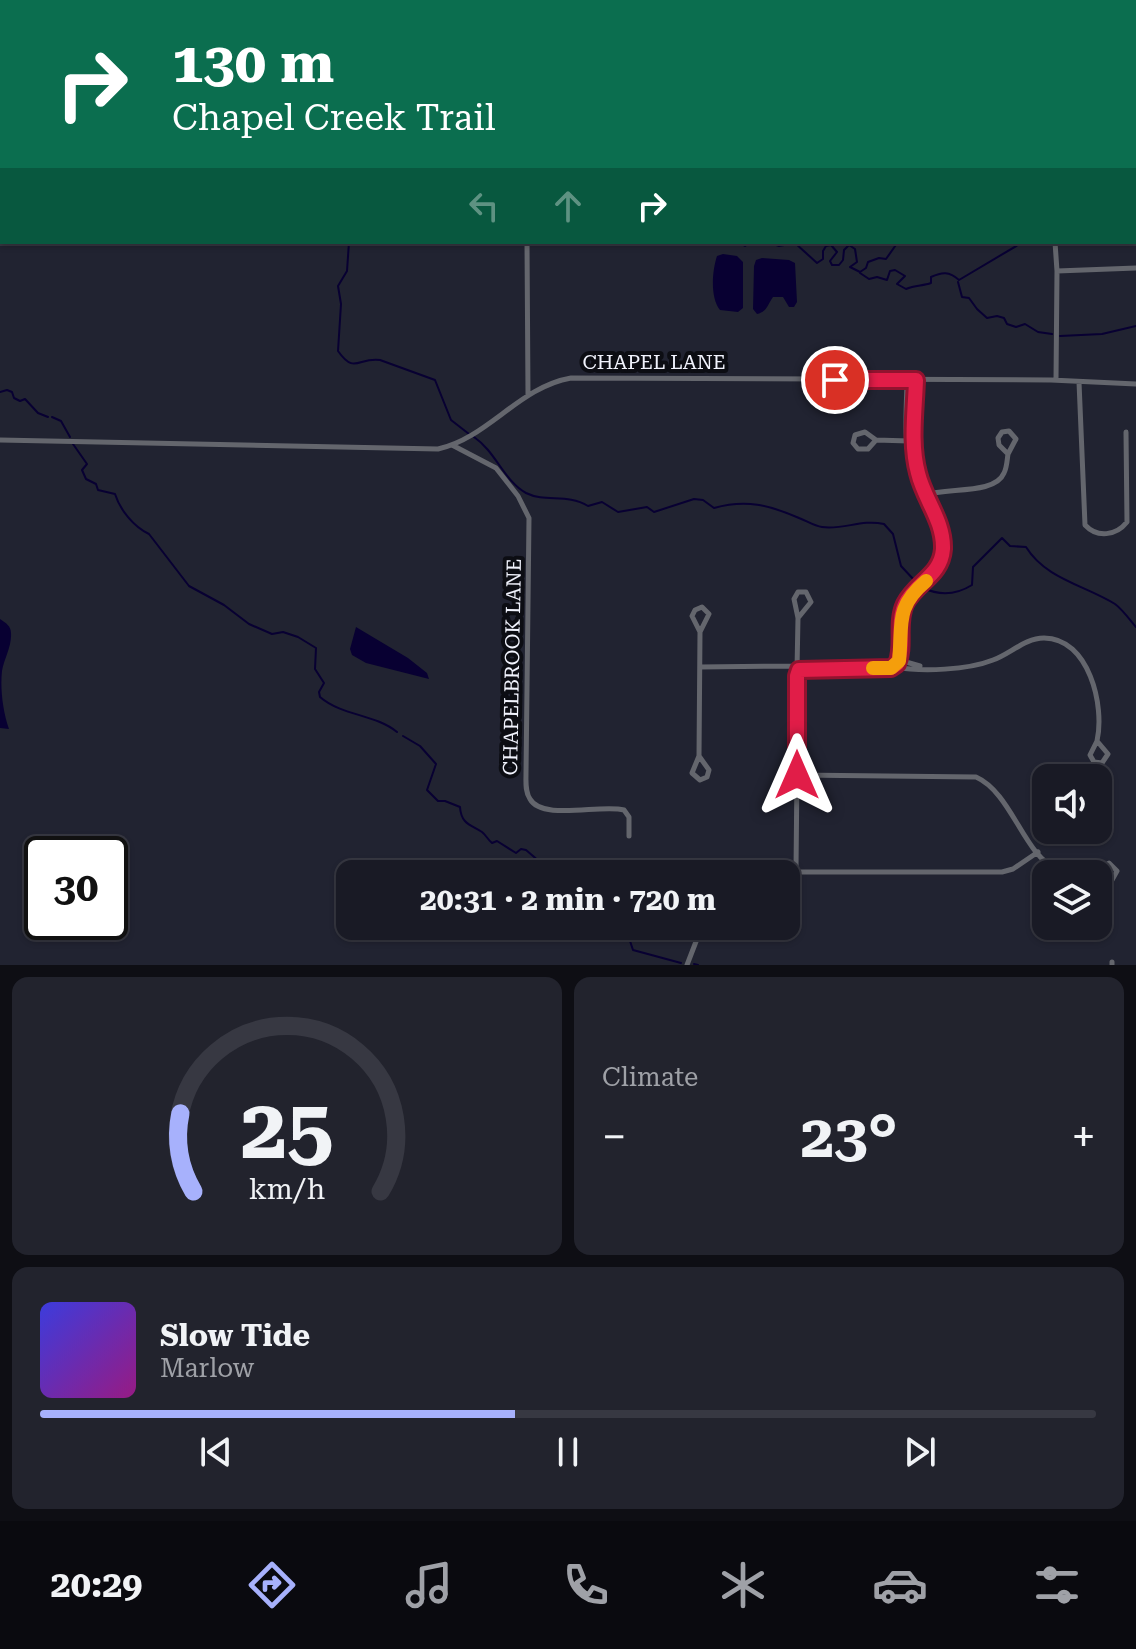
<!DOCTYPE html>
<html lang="en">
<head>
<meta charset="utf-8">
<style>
  :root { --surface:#191a25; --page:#22232d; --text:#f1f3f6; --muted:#9fa1a7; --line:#373842; --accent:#a7b1fc }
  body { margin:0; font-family:"Roboto Serif",serif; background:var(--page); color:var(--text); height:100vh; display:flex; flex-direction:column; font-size:30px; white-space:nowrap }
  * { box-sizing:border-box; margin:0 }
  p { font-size:26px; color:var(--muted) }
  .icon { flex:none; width:44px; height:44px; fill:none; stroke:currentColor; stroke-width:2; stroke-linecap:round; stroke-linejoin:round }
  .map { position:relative; height:965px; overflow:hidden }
  .drawer { display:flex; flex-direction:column; gap:12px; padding:12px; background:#0e0e14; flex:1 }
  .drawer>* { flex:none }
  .hud { position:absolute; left:0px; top:0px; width:1136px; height:244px; box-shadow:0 2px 6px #0004,0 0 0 2px var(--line); background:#0b6e4f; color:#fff; overflow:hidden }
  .fabs { position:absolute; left:1032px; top:764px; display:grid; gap:16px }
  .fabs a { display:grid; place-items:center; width:80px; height:80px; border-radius:16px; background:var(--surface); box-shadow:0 2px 6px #0004,0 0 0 2px var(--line); font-size:40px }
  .speed { position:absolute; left:24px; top:836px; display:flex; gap:16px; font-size:40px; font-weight:700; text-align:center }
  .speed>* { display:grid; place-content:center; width:104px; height:104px; border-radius:50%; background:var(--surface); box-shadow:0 2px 6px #0004,0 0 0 2px var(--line); line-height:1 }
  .speed .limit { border:4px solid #111; border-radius:12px; background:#fff; color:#111 }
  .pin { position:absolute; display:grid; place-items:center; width:68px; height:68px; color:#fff; margin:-34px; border:4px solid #fff; border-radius:50%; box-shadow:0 2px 8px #0007 }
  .me { position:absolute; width:88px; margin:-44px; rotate:0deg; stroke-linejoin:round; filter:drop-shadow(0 0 6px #0008) }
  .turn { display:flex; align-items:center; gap:28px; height:168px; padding:0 40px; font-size:36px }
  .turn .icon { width:104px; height:104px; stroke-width:2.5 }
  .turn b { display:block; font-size:56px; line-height:68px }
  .lanes { display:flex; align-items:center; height:76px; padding:0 40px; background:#0003; justify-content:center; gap:40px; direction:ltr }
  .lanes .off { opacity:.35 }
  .big { font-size:60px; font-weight:700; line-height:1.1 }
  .drawer .tile { flex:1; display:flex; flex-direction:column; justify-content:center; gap:12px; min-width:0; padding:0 28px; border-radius:16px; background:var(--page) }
  .drawer .dial { align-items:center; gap:0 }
  .dial svg { height:208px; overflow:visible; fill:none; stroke:var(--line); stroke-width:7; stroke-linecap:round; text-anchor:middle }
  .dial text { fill:var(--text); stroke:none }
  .song { display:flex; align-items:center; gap:24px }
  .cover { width:96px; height:96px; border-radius:12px; background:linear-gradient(135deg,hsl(240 70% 55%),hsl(310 70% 35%)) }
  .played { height:8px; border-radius:4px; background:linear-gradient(90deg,var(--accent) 45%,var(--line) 45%) }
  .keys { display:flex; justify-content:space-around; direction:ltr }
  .heat { display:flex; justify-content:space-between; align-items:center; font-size:44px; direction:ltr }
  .drawer .tiles { flex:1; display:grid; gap:12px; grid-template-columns:1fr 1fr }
  .tile:last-child { grid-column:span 2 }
  .trip { position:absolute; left:336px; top:860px; width:464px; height:80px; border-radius:16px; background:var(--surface); box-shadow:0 2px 6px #0004,0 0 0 2px var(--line); font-weight:700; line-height:80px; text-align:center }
  .tab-bar { display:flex; height:128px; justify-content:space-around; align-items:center; background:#0a0a0f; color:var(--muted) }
  .tab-bar .icon { width:56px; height:56px }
  .tab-bar .selected { color:var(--accent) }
  .tab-bar b { font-size:36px; color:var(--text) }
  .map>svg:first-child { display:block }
  .green { fill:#262857 }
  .water { fill:#080032 }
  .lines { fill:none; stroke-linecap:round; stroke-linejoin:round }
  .stream { stroke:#080032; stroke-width:2 }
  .street { stroke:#64666d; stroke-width:5 }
  .route-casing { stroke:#92132f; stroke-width:20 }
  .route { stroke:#e11d48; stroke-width:14 }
  .slow { stroke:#f59e0b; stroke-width:14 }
  .labels { text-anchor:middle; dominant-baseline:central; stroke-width:8; stroke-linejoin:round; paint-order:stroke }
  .street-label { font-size:20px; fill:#f1f3fd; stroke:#0c0d13 }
</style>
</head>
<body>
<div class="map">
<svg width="1136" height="965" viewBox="0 0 1136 965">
  <rect width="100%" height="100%" fill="#212331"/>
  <!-- green -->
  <path class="green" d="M1082 0H1136V192L1134 2H1080Z"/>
  <!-- water -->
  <path class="water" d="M723 254 737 256 743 262V308L738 312 720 310C710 298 712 271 717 256Z
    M762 258 789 260 795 263 797 302 794 307H789L783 297H773C767 305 768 311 757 314L753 309 754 266 756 260Z
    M0 619C6 623 11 626 11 633 12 646 4 659 2 671 0 689 3 712 9 729L0 728Z
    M356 627 408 658 427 673 429 679 366 663 352 655 350 649Z"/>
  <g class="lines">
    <!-- stream -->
    <path class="stream" d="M653 2 654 0
      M1134 71 1136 70
      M0 85 2 86
      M1134 185 1136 184
      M349 242 347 271 338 286 341 304 338 351C355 375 358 357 380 360L435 380 451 420 469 434
      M419 242H424
      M738 242 745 246 751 242
      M768 242 779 246 795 243 817 263 823 259V251L826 246 831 245 837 252 830 261 832 265H839L843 260 844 250 849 245 855 249 857 262 850 267 860 272 866 268 868 262 879 258 886 259 898 242
      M860 273 869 279 877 277 887 280 890 271 895 270 905 276 897 284 906 289C915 285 923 286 931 283V277C942 272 949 271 959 280
      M959 280 1023 242
      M958 282 962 297 969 298 977 309 987 318 997 316 1004 318 1007 324 1016 327 1025 324 1038 332 1052 334
      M1060 336 1102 334 1136 326
      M0 392 7 390 12 392 14 398 20 401 25 399 38 413 48 417
      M52 417 61 421 70 437
      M474 437C496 452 504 481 526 493 546 503 567 493 588 506L602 502 618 512 647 507 654 512 694 499 703 500 714 508C746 499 769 505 799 518 807 521 814 526 822 527 844 530 861 519 884 524L893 534 901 566 915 581
      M73 444 87 464 82 470 86 479 96 484 98 490 115 494C120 510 134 527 149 534L189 586 224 605 249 624 272 634 283 632 298 637 316 648 315 669 324 683 319 692 320 697C342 716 375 714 397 732
      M923 588C940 596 956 595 972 585L973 567 1002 538 1010 546 1026 547C1046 579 1084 585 1115 604 1122 609 1130 620 1136 627
      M403 736 420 746 436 764 427 790 438 801H445L460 807C461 824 471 825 482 832 486 835 488 840 492 843L497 841 516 853 521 849 526 850 554 874
      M625 926 633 950 681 963
      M694 964 698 965"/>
    <!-- street -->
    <path class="street" d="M198 2 199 0
      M299 2 300 0
      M391 2V0
      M530 2V0
      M749 2V0
      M527 242 528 395
      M1055 242 1057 271 1056 380
      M1057 271 1136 268
      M907 380C907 405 901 457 917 477
      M1079 382 1085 525C1097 538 1116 536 1127 522L1126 432
      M1009 431 1016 439 1008 454 999 445 998 438 1002 432Z
      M865 432 876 440 868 449H858L853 443 855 435Z
      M0 440 438 449C488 438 519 387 571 378L1051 380 1136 384
      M876 440 909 441
      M452 445 496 468 518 496 529 518 526 774C526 782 525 792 530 799 542 821 601 804 624 810L629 817V836
      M926 495C946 487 995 495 1004 473 1007 467 1007 460 1008 454
      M798 592H806L811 602 798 618 794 599Z
      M702 607 709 614 700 632 692 616 695 610Z
      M899 660 920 666
      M700 667 797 666
      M895 667C922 672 968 670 993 660 1010 654 1025 638 1044 638 1089 638 1105 706 1097 741
      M797 669 798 618
      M1097 741 1108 754 1102 763 1094 762 1090 755Z
      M699 756 700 632
      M699 756 709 770 707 777 700 780 692 773Z
      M797 775 976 777C1012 793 1024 856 1057 869 1069 874 1082 871 1094 873
      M794 872H1002L1013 869 1038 852
      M1095 873 1109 863 1117 871 1112 880 1098 876
      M696 874 695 868 703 861 717 871
      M711 874 718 871 789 872 796 870 798 673 806 668 894 667C906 654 898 630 902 613 909 588 939 580 942 554 946 522 922 496 916 466 910 439 915 408 916 380
      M687 965 702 926
      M1112 965V962"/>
  </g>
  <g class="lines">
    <defs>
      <path id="route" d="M797 775V676L799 670 891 668 897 664C905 646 896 623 905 604 916 582 941 576 943 549 944 521 924 499 918 473 910 443 915 411 916 380H835"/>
    </defs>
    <!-- route casing -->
    <use href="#route" class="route-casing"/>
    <!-- route -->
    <use href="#route" class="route"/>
    <!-- slow -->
    <path class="slow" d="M873 668H891L899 661C903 625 894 608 926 581"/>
  </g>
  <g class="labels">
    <!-- street labels -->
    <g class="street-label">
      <text x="654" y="362">CHAPEL LANE</text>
      <text transform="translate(512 667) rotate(-89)">CHAPELBROOK LANE</text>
    </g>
  </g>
</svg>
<div class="fabs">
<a><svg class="icon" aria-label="sound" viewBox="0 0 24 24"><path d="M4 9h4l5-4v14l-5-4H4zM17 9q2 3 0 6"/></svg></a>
<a><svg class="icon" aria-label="layers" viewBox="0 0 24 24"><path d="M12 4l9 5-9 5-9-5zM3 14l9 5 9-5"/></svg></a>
</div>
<div class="speed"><div class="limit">30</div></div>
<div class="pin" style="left:835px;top:380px;background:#d93025"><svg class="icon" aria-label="arrive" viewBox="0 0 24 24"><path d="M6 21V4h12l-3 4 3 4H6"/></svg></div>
<svg class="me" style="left:797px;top:775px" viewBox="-20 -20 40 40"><path d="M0-17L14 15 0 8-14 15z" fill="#e11d48" stroke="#fff" stroke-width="4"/></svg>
<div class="trip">20:31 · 2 min · 720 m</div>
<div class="hud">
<div class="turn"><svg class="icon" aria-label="right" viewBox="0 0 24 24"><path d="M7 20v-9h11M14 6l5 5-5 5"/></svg><div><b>130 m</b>Chapel Creek Trail</div></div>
<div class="lanes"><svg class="icon off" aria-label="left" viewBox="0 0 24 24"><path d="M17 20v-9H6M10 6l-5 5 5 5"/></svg><svg class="icon off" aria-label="ahead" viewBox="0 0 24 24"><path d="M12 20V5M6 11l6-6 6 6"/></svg><svg class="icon" aria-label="right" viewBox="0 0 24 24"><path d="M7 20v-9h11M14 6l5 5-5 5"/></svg></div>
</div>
</div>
<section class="drawer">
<div class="tiles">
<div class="tile dial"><svg viewBox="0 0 100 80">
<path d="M14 69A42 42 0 1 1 86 69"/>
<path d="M14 69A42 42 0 0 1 9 39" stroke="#a7b1fc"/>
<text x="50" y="56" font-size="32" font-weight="700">25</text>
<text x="50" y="72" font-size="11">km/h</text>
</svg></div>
<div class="tile"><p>Climate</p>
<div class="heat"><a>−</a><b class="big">23°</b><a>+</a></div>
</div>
<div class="tile">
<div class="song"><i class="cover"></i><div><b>Slow Tide</b><p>Marlow</p></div></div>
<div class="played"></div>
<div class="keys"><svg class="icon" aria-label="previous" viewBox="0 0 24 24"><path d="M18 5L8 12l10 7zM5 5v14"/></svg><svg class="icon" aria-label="pause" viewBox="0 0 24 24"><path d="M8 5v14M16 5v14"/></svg><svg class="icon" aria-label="next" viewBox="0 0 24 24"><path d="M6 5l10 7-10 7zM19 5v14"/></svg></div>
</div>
</div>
</section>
<nav class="tab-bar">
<b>20:29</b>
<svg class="icon selected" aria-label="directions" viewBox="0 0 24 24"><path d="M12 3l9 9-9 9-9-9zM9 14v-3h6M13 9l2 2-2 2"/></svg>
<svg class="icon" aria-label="music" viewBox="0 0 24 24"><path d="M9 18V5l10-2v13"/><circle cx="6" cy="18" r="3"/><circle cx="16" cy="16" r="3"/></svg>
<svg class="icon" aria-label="phone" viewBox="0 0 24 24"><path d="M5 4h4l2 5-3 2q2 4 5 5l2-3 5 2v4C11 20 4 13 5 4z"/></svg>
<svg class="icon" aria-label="climate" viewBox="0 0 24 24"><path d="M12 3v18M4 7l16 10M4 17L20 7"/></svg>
<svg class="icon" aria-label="car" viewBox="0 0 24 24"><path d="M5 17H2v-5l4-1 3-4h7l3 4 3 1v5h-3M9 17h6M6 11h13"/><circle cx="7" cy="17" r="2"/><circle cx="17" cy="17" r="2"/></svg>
<svg class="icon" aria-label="filters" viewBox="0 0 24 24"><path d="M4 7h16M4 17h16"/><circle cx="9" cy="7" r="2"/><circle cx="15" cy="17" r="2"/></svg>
</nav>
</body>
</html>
